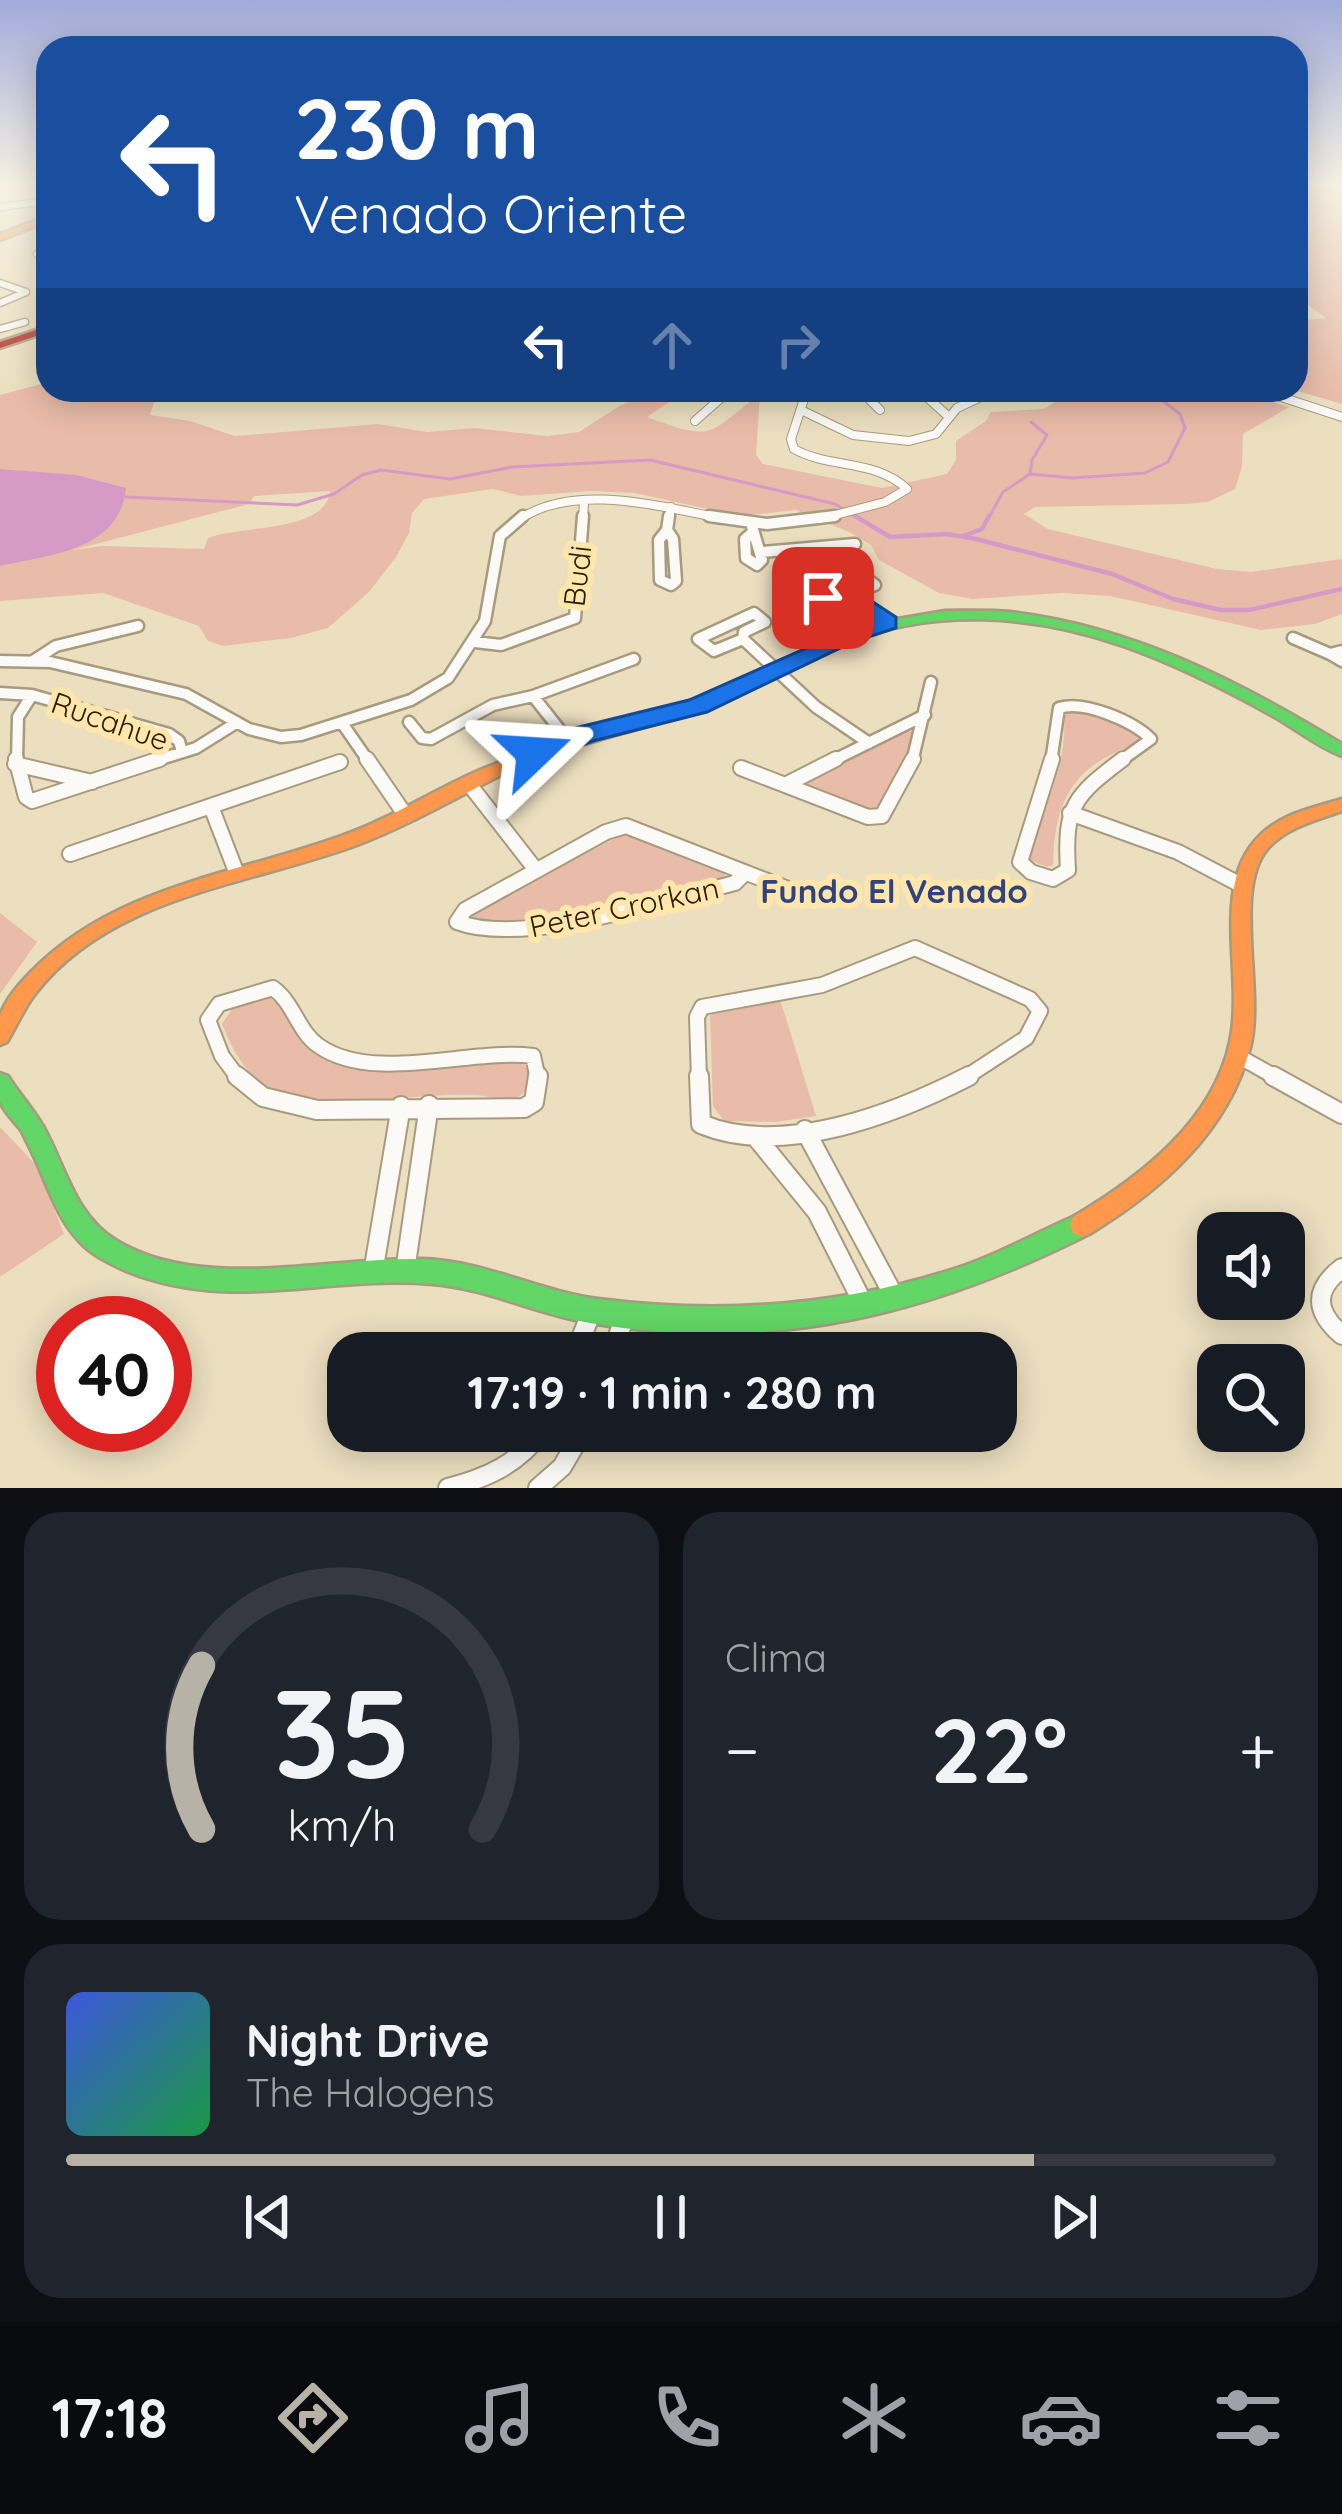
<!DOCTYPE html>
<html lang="es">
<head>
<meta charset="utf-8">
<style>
  :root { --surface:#171b24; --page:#20242c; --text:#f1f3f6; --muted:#9ea1a6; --line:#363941; --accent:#b6b2a6 }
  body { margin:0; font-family:Quicksand,sans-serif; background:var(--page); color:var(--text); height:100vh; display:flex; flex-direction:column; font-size:45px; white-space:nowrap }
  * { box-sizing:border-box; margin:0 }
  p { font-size:39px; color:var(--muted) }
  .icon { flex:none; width:66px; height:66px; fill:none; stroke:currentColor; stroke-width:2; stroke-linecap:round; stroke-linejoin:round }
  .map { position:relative; height:1488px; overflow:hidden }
  .drawer { display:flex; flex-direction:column; gap:24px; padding:24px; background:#0d0f14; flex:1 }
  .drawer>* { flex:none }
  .hud { position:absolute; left:36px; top:36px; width:1272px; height:366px; border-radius:36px; box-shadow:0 6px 30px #0003; background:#1a4fa0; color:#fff; overflow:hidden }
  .tools { position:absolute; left:1197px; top:1212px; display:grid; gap:24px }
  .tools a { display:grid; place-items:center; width:108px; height:108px; border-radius:24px; background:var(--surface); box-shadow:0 6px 30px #0003; font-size:60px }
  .speed { position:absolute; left:36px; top:1296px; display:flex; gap:24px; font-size:60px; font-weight:700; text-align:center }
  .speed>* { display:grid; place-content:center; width:156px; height:156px; border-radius:50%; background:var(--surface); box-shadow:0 6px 30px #0003; line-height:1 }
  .speed .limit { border:18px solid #d22; background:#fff; color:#111 }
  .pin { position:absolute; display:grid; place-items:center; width:102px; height:102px; color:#fff; margin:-51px; border-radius:24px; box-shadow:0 6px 18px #0006 }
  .me { position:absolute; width:132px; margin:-66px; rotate:70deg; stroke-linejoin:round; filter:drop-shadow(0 0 9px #0008) }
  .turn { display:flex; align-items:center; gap:42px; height:252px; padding:0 60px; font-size:54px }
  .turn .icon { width:156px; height:156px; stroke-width:2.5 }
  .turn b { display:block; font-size:84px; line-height:102px }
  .lanes { display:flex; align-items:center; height:114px; padding:0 60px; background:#0003; justify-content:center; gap:60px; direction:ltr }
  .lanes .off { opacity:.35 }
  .big { font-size:90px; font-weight:800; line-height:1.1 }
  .drawer .widget { flex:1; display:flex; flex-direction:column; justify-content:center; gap:18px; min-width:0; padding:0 42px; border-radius:36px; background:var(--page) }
  .drawer .dial { align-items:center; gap:0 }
  .dial svg { height:312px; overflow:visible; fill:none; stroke:var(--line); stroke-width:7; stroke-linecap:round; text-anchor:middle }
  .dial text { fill:var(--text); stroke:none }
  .song { display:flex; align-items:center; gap:36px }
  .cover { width:144px; height:144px; border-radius:18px; background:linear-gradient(135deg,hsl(230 70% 55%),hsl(140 70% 35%)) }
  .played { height:12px; border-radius:6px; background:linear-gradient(90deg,var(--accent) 80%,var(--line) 80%) }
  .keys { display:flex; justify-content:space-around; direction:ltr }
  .heat { display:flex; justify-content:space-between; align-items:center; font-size:66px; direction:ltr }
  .drawer .tiles { flex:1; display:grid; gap:24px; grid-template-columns:1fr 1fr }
  .widget:last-child { grid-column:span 2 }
  .trip { position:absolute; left:327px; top:1332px; width:690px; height:120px; border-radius:36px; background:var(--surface); box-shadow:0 6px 30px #0003; font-weight:800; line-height:120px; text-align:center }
  .menu { display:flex; height:192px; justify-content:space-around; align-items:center; background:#090b0e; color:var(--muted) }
  .menu .icon { width:84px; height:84px }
  .menu .on { color:var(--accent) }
  .menu b { font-size:54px; color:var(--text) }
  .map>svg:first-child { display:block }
  .green { fill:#e9bca9; fill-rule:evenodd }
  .water { fill:#d59bc6 }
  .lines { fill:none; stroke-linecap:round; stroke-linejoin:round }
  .stream-far1 { stroke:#d59bc6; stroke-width:3 }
  .stream { stroke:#d59bc6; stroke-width:4.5 }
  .street-far4-casing { stroke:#a79b7f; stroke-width:9 }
  .street-far3-casing { stroke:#a79b7f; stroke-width:10 }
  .street-far2-casing { stroke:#a79b7f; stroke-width:15 }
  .street-far1-casing { stroke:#a79b7f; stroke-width:18 }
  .street-casing { stroke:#a79b7f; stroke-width:22 }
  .fast-casing { stroke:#a79b7f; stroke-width:5 }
  .slow-casing { stroke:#a79b7f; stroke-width:5 }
  .jam-casing { stroke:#a79b7f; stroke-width:5 }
  .street-far4 { stroke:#fcfaf6; stroke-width:6 }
  .street-far3 { stroke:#fcfaf6; stroke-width:8 }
  .street-far2 { stroke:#fcfaf6; stroke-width:10 }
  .street-far1 { stroke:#fcfaf6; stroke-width:14 }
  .street { stroke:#fcfaf6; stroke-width:18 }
  .fast { fill:#63d668; fill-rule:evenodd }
  .slow { fill:#ff974d; fill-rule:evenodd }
  .jam { fill:#b3261e; fill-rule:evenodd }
  .route { fill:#1a73e8; stroke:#114b97; stroke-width:3 }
  .labels { text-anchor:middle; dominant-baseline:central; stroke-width:12; stroke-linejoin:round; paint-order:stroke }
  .street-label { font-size:30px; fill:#2b2001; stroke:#ffe6ad }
  .neighbourhood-label { font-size:33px; font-weight:bold; fill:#30437c; stroke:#ffe6ad }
</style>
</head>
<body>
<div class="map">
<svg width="1342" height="1488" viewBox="0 0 1342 1488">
  <rect width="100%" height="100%" fill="#ecdfc0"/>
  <!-- green -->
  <path class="green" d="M1296 186H1342V404L1294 390 1296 357 1304 347 1296 321 1326 318 1296 297Z
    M48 382V390H158L150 415 190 421 235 436 378 424 427 432 475 428 547 436 579 432 621 405 663 390H687L647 417C715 442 706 435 760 394L756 455 763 464 882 488 947 474 956 460V441L986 421 991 412 1043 409 1062 398 1115 390H1235L1289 407 1243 434 1242 466 1235 489 1208 502 1185 504 1035 507 1024 514 1048 529 1217 569 1251 572 1342 559V614L1315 624 1261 630 1110 596 1062 593 973 599 939 593 879 560 871 545 851 533 796 510 740 516 635 493 590 491 521 496 493 489 424 499 412 513 409 533 396 557 369 592 328 628 291 638 223 646 208 641 199 626 103 593 0 601V395ZM330 491C326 533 240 525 208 538L204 549 102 546 73 550 249 504 254 496Z
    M1072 709 1119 723 1142 736C1133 747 1116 751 1103 759 1062 783 1054 821 1053 865L1047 867 1027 859C1043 810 1068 765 1064 713Z
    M904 729 916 733V739L894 788 875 813 802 784Z
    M625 833 724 872 726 878 549 919 470 924 466 916Z
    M0 913 37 942 0 994Z
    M266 996C284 1001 295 1041 319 1055 363 1081 469 1063 521 1061L529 1071 527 1090C513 1106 494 1096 475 1095 418 1092 320 1113 272 1089 247 1077 232 1050 222 1024L235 1005Z
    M781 1002 816 1116 776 1122 724 1121 713 1106 710 1016 723 1007Z
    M0 1127 37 1166 64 1234 0 1277Z"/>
  <!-- water -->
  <path class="water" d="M0 469 76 475 126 488C120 551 48 555 0 566Z"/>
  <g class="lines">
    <!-- stream-far1 -->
    <path class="stream-far1" d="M1030 474 1032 460 1047 435 1031 422
      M126 497 297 505 334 494 362 475 381 470 450 479 512 467 650 460 835 504 860 519
      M988 519 1003 492 1030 474 1073 478 1145 473 1168 462 1185 428 1180 414 1158 397V390"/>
    <!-- stream -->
    <path class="stream" d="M855 516 890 537 947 534 976 539 1112 574 1173 599 1221 610H1249L1342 589
      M963 536 982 529 989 516"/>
    <defs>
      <path id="street-far4" d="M0 207 48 201
        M48 246 37 254 48 262
        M0 283 26 292 0 303
        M0 329 25 322"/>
      <path id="street-far3" d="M807 390 791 439 794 449C830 469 876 459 907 489L885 502 820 519
        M919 390 949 417
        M1260 390 1342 417
        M861 391 880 410
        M867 397 914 390
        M801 410 853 435 909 441 936 434 957 408 996 390
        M695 421 730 390
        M520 519C577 481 663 508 726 519
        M583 519 584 503
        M669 519 671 507"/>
      <path id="street-far2" d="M709 516 767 524 835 516
        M751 523 762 560 757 565 746 558 745 539 752 533
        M667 530 673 539 676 581 671 585 660 580 659 540Z
        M667 530 669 516
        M761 552 855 544
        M863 576 875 585 829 600 820 595Z
        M850 594 887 622
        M754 613 765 622 744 632 743 639 714 651 698 639Z
        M1293 638 1330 654
        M743 639 816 707 869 743
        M475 642 501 645 575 618 583 516
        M1342 651 1330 654 1342 661
        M0 661 50 662 186 694 249 729 281 737 301 735 411 700 448 678 485 621 500 536 523 516
        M33 661 56 646 138 626
        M0 693 32 695 169 734 179 741 182 752
        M533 696 567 739
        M409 722 422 738 431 739 493 705 533 696 634 659
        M342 723 369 762
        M17 762 18 717 32 695
        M151 762 196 748 236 723
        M830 762 925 715
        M912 762 931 682
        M1051 762 1059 708C1084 700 1133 721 1151 739L1119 762"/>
      <path id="street-far1" d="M16 759 26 797 32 801 160 759
        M367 759 406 816
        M1052 759 1020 862 1031 872 1053 879 1068 870C1064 806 1074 796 1123 759
        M15 764 92 782
        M741 768 868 817 882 816 913 759
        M469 784 536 870
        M785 785 836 759
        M212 809 237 874
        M1070 813 1178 852 1239 884
        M70 854 340 762
        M743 875 735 883C666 900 522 947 457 922L465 910 606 832 626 826 806 896
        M1238 1056 1279 1079
        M239 1079 222 1056 208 1020 219 1004 273 988C294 1003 298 1032 319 1046 373 1084 471 1048 533 1056L538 1079
        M699 1079 697 1017 702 1007 822 985 915 948 1030 999 1040 1011 1026 1038 963 1079"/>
      <path id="street" d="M237 1076 263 1097 317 1110 524 1108 534 1102 538 1076
        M699 1076 701 1124C782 1158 895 1114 969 1076
        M1273 1076 1342 1114
        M805 1130 894 1296
        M756 1137 817 1212 863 1303
        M1342 1268C1313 1290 1315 1312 1342 1335
        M405 1271 429 1105
        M373 1273 401 1106
        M575 1353 592 1311
        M612 1353 625 1316
        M448 1488C487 1478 518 1464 542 1431
        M538 1488 562 1467 583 1431"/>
      <path id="fast" d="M945 611C967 611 989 610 1010 612 1131 626 1239 681 1342 744V756C1317 747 1295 728 1271 715 1224 689 1175 664 1123 646 1035 615 934 607 847 643 802 662 760 688 715 705 646 730 574 742 507 772L501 774 493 768 495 764 546 743 704 697 858 629 886 621Z
        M0 1073 8 1076C19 1094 34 1110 44 1128 66 1168 75 1216 117 1241 201 1292 327 1257 421 1259 482 1260 538 1291 598 1299 723 1315 846 1306 966 1265 1006 1251 1043 1229 1082 1213L1091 1217 1094 1225 1091 1233C929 1315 771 1354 590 1323 536 1314 486 1288 432 1284 324 1275 232 1314 126 1271 109 1263 93 1256 80 1242 59 1221 49 1190 37 1163 32 1152 27 1141 21 1130 15 1122 3 1111 0 1101 0 1093 0 1081 0 1073Z"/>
      <path id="slow" d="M48 216V221L0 240V234Z
        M501 762 507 764 509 768 507 772C457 797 409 825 357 845 249 885 110 896 35 994 24 1008 16 1027 7 1042L0 1045C0 1037 0 1025 0 1017 4 1001 20 983 31 972 115 886 233 875 341 836 397 817 446 781 501 762Z
        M1342 799V811C1317 820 1287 827 1268 848 1232 889 1265 992 1250 1048 1228 1132 1161 1190 1091 1233L1082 1237 1073 1233 1070 1225 1073 1217C1139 1178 1213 1122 1230 1042 1247 966 1197 858 1289 816 1306 809 1325 804 1342 799Z"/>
      <path id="jam" d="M48 326V332L0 348V342Z
        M326 390H460L455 393H331Z"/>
    </defs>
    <!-- street-far4 casing -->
    <use href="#street-far4" class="street-far4-casing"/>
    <!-- street-far3 casing -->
    <use href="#street-far3" class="street-far3-casing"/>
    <!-- street-far2 casing -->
    <use href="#street-far2" class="street-far2-casing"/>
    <!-- street-far1 casing -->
    <use href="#street-far1" class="street-far1-casing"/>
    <!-- street casing -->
    <use href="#street" class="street-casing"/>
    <!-- fast casing -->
    <use href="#fast" class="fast-casing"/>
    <!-- slow casing -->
    <use href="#slow" class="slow-casing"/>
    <!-- jam casing -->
    <use href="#jam" class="jam-casing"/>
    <!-- street-far4 -->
    <use href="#street-far4" class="street-far4"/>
    <!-- street-far3 -->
    <use href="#street-far3" class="street-far3"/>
    <!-- street-far2 -->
    <use href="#street-far2" class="street-far2"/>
    <!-- street-far1 -->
    <use href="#street-far1" class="street-far1"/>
    <!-- street -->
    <use href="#street" class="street"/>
    <!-- fast -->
    <use href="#fast" class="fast"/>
    <!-- slow -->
    <use href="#slow" class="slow"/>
    <!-- jam -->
    <use href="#jam" class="jam"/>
  </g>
  <!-- sky -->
  <linearGradient id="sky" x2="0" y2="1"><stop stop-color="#a0aada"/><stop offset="0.47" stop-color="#f6f1e3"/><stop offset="1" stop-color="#f6f1e3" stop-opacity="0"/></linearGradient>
  <rect width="1342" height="394" fill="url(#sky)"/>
  <!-- route -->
  <path class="route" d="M850 587 896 617V628L853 642 707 712 593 741 534 762 520 753 524 746 575 728 689 700 870 620 846 601 823 605 811 598 815 593Z"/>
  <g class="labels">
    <!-- street labels -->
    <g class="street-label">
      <text transform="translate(577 576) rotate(-83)">Budi</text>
      <text transform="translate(110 721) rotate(19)">Rucahue</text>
      <text transform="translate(624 907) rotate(-12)">Peter Crorkan</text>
    </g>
    <!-- neighbourhood labels -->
    <g class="neighbourhood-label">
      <text x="894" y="890">Fundo El Venado</text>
    </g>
  </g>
</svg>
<div class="tools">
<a><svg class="icon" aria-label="sound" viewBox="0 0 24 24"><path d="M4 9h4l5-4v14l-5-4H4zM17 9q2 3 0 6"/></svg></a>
<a><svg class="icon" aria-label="search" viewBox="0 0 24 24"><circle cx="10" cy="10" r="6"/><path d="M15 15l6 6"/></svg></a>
</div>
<div class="speed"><div class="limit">40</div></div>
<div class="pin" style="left:823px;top:598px;background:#d93025"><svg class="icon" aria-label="arrive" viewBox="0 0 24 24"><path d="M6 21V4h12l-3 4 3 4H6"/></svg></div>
<svg class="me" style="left:534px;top:753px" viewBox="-20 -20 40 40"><path d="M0-17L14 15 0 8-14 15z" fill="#1a73e8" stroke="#fff" stroke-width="4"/></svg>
<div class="trip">17:19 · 1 min · 280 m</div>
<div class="hud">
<div class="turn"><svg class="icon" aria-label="left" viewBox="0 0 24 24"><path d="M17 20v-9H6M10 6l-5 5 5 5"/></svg><div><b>230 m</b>Venado Oriente</div></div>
<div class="lanes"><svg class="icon" aria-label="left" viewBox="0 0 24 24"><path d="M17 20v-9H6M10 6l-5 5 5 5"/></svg><svg class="icon off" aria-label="ahead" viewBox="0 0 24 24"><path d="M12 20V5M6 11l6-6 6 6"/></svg><svg class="icon off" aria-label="right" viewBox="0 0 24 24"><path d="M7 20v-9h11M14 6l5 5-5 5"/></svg></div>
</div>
</div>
<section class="drawer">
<div class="tiles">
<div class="widget dial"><svg viewBox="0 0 100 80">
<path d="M14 69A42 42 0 1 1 86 69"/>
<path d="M14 69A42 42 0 0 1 14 27" stroke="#b6b2a6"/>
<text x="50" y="56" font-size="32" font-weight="700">35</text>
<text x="50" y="72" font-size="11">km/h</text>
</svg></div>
<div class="widget"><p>Clima</p>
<div class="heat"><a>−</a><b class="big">22°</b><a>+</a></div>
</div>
<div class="widget">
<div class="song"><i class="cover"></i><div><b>Night Drive</b><p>The Halogens</p></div></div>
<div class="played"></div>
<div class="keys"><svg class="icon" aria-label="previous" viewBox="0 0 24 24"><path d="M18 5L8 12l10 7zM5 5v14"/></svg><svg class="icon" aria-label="pause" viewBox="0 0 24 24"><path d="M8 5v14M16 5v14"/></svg><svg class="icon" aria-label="next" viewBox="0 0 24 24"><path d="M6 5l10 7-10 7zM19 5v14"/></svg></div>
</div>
</div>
</section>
<nav class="menu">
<b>17:18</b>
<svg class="icon on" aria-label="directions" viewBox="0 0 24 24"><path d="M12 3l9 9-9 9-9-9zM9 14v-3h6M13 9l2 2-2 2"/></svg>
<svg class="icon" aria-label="music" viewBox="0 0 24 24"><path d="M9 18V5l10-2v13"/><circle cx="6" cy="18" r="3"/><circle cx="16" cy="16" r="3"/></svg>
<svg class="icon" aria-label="phone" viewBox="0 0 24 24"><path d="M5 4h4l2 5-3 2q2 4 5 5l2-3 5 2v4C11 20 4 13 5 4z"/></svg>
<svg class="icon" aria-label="climate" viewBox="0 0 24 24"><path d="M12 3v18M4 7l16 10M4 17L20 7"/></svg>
<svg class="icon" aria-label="car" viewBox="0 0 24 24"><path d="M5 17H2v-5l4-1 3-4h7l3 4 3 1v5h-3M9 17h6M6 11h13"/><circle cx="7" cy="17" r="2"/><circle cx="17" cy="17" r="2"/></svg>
<svg class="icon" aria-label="filters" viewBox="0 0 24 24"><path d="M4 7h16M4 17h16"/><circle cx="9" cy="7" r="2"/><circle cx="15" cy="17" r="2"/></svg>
</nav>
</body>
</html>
